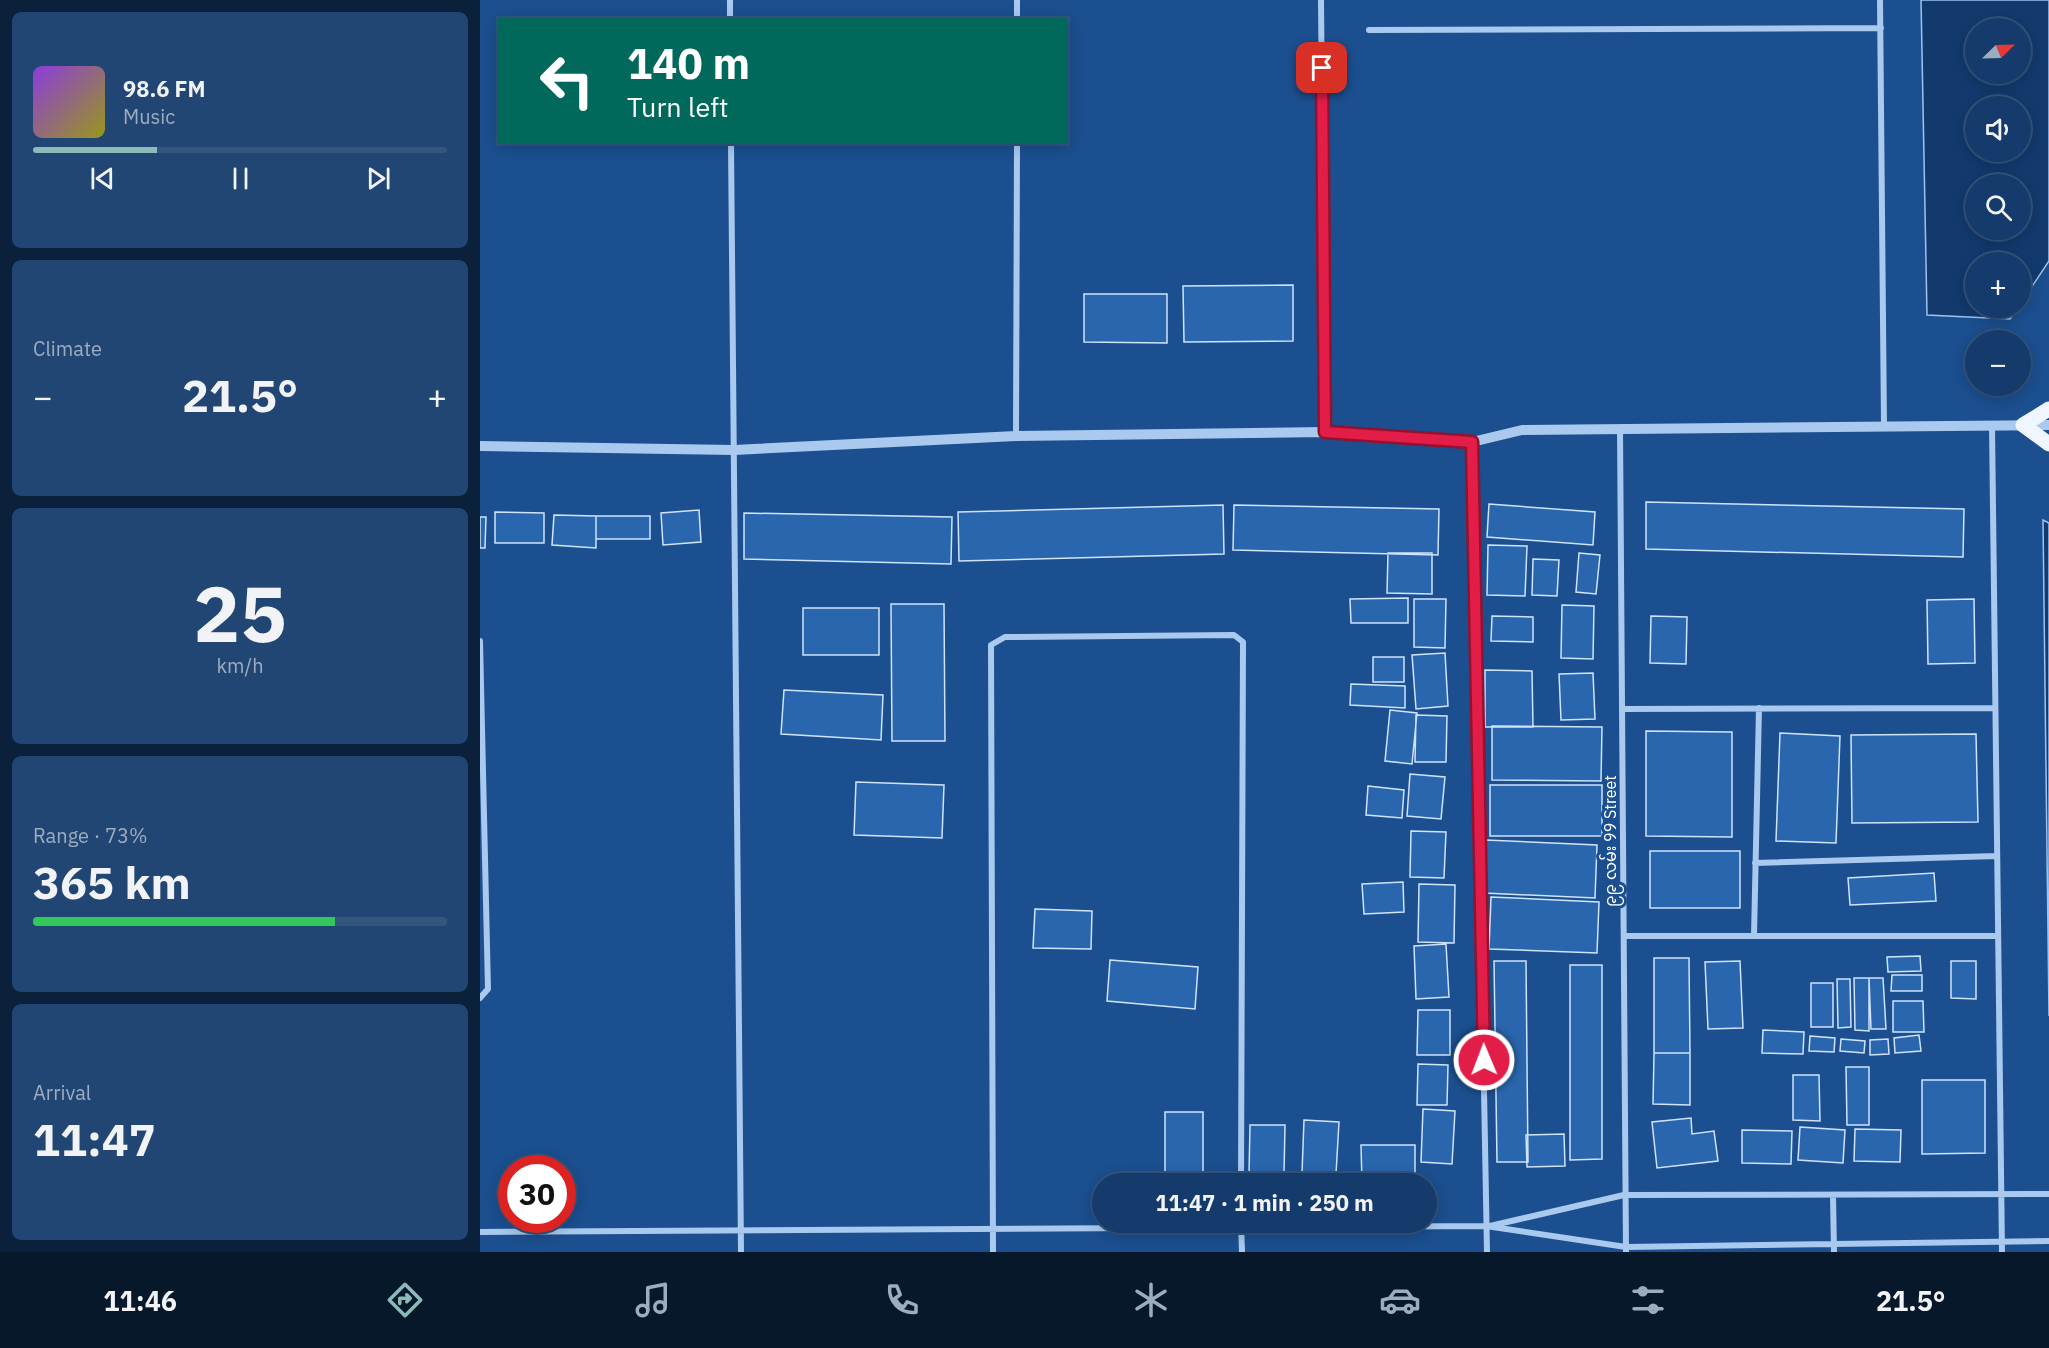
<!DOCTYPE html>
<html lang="en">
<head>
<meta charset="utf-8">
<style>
  :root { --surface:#143b6b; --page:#214673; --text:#f1f3f6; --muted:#9dadc1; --line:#33557e; --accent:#8bbbb9 }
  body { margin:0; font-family:"IBM Plex Sans","Noto Sans Myanmar",sans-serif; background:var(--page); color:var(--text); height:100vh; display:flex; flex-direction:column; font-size:22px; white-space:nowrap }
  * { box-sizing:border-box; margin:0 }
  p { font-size:20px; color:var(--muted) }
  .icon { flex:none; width:33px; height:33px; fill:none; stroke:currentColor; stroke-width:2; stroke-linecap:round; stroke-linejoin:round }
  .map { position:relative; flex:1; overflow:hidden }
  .side { display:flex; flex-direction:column; gap:12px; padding:12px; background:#0b203b; width:480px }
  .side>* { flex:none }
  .banner { position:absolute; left:18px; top:18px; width:570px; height:126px; border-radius:0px; box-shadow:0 3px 15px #0003,0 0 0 2px var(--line); background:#00695c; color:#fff; overflow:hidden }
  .needle { width:39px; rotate:67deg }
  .controls { position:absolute; left:1485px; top:18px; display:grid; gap:12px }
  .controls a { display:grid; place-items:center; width:66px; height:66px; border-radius:50%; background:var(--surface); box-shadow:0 3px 15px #0003,0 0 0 2px var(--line); font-size:30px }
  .speed { position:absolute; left:18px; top:1155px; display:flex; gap:12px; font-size:30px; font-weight:700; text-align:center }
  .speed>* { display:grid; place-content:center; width:78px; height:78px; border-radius:50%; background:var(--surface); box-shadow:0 3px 15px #0003,0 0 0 2px var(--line); line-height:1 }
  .speed .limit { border:9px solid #d22; background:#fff; color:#111 }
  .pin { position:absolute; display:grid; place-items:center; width:51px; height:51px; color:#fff; margin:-26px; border-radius:12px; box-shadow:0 3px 9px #0006 }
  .me { position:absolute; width:66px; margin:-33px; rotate:359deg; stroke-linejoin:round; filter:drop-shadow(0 0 4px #0008) }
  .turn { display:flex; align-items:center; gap:21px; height:126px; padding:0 30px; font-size:27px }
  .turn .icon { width:78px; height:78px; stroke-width:2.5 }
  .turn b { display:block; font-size:42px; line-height:51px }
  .big { font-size:45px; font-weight:700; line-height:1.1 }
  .side .widget { flex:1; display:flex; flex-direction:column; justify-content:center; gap:9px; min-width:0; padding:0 21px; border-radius:9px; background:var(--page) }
  .side .dial { align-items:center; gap:0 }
  .dial b { font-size:78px; line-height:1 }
  .song { display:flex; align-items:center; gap:18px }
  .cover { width:72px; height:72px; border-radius:9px; background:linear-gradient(135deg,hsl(270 70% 55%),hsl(60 70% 35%)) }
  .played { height:6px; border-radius:3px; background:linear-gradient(90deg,var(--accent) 30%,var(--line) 30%) }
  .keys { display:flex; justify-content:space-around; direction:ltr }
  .heat { display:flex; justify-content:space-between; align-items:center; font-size:33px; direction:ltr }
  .charge { height:9px; border-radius:4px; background:linear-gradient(90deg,#34c759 73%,var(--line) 0) }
  .trip { position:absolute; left:612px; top:1173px; width:345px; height:60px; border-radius:30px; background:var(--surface); box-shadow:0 3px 15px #0003,0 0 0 2px var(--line); font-weight:700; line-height:60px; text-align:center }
  .dock { display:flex; height:96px; justify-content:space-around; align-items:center; background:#08182b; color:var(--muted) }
  .dock .icon { width:42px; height:42px }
  .dock .on { color:var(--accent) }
  .dock b { font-size:27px; color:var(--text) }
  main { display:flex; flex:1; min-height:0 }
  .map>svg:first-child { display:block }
  .water { fill:#123a6d; stroke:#9cc4f0; stroke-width:1.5; fill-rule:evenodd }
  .building { fill:#2a66ad; stroke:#cfe3fa; stroke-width:1.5 }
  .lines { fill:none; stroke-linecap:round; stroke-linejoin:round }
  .minor { stroke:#a9c9ee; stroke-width:6 }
  .tertiary { stroke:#a9c9ee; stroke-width:10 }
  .primary { stroke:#f0f6ff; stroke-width:15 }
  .route-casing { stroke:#92132f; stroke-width:15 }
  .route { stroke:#e11d48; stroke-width:10 }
  .labels { text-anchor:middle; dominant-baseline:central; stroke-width:6; stroke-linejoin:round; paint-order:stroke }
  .street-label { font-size:16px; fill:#fff; stroke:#1b4f8f }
</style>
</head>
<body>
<main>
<section class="side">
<div class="widget">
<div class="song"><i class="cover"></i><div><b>98.6 FM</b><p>Music</p></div></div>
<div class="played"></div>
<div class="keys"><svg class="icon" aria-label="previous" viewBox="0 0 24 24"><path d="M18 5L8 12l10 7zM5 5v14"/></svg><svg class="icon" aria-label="pause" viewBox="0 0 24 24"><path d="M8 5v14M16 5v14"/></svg><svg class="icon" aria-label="next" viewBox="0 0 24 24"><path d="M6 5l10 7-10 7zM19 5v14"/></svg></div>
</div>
<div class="widget"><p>Climate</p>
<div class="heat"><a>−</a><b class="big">21.5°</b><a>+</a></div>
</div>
<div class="widget dial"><b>25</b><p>km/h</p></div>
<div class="widget"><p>Range · 73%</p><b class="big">365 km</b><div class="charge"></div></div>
<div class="widget"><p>Arrival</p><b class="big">11:47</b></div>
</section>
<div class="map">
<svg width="1569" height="1252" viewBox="0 0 1569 1252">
  <rect width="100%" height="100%" fill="#1b4f8f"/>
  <!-- water -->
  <path class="water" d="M1441 0H1569V261L1541 303 1540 262H1496V308H1537L1530 319 1447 315ZM1496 28H1540V74H1496ZM1496 106H1540V152H1496ZM1496 184H1540V230H1496Z
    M1563 520 1569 523V1016Z"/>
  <!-- building -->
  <path class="building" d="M813 285V341L704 342 703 286Z
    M604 294H687V343L604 342Z
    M1166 502 1484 509 1483 557 1166 549Z
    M1009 504 1115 512 1113 545 1007 537Z
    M743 505 744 554 479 561 478 512Z
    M754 505 959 509 958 555 753 550Z
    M219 510 221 542 183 545 181 513Z
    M15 512 64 513V543H15Z
    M264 513 472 517 471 564 264 559Z
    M74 515 116 516V548L72 545Z
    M116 516H170V539H116Z
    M0 517H6L5 548H0Z
    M1008 545 1047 546 1045 596 1007 595Z
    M908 553H952V594L907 593Z
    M1099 553 1120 555 1116 594 1096 592Z
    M1053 559 1079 560 1077 596 1052 595Z
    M928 598V623H871L870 599Z
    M934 599H966L965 648 934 647Z
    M1494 599 1495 663 1448 664 1447 600Z
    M411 604H464L465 741H412Z
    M1082 605 1114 606 1113 659 1081 658Z
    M323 608H399V655H323Z
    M1012 616 1053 617V642L1011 641Z
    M1171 616 1207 617 1206 664 1170 663Z
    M965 653 968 706 936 709 932 655Z
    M893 657H924V682H893Z
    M1005 670 1052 671 1053 727H1005Z
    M1113 673 1115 719 1081 720 1079 674Z
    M871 684 925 686V708L870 705Z
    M304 690 403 695 401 740 301 734Z
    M910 710 937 713 932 764 905 761Z
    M936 715 967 716 966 762H935Z
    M1012 726 1122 727 1121 781 1012 780Z
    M1166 731 1252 732V837L1166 836Z
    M1300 733 1360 736 1356 843 1296 841Z
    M1496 734 1498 822 1372 823 1371 735Z
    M930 774 965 777 961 819 927 816Z
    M376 782 464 785 462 838 374 835Z
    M1010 785H1122V836H1010Z
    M888 786 924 790 922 818 886 815Z
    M931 831 966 832 964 878 930 877Z
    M1006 840 1117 845 1115 898 1004 893Z
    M1170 851H1260V908H1170Z
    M1454 873 1456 901 1370 905 1368 878Z
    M923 882 924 912 884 914 882 884Z
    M939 884 975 885 974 943 938 942Z
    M1011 897 1119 902 1117 953 1009 949Z
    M555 909 612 911 611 949 553 948Z
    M966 944 969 997 936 999 934 946Z
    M1440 956 1441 971 1408 972 1407 957Z
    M1174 958H1209L1210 1053H1174Z
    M630 960 718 967 715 1009 627 1001Z
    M1014 961H1046L1048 1162H1017Z
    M1260 961 1263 1028 1228 1029 1225 962Z
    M1471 961H1496V999L1471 998Z
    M1090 965H1122V1159L1090 1160Z
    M1412 975H1442V991H1411Z
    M1374 978H1389V1031L1375 1030Z
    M1389 978H1403L1406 1029H1391Z
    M1357 979H1370L1371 1027 1358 1028Z
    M1331 983H1353V1027H1331Z
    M1413 1001H1443L1444 1032H1413Z
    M938 1010H970V1055H937Z
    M1283 1030 1324 1032 1323 1054 1282 1053Z
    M1439 1035 1441 1051 1415 1053 1414 1038Z
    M1330 1036 1355 1038 1354 1052 1329 1051Z
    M1361 1039 1385 1041 1384 1053 1360 1051Z
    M1408 1039 1409 1054 1390 1055V1040Z
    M1174 1053H1210V1105L1173 1104Z
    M938 1064 968 1065 967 1105H937Z
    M1366 1067H1389V1125H1367Z
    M1313 1075H1339L1340 1121 1313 1120Z
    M1442 1080H1505V1153L1442 1154Z
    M943 1109 975 1111 972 1164 941 1162Z
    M685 1112H723V1175H685Z
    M1211 1118 1212 1134 1234 1131 1238 1161 1177 1168 1172 1122Z
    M824 1120 859 1122 856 1174 822 1173Z
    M770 1125H805L804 1174H769Z
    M1320 1127 1365 1130 1363 1163 1318 1160Z
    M1375 1129 1421 1130 1420 1162 1374 1161Z
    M1262 1130 1312 1131 1311 1164 1262 1163Z
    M1084 1134 1085 1166 1047 1167 1046 1135Z
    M881 1145H935V1184H882Z"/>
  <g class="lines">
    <!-- minor -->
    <path class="minor" d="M250 0V20
      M841 0 845 432
      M1400 0 1404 426
      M537 20V0
      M889 30 1401 28
      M251 142 261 1252
      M1512 425 1522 1252
      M1140 429 1146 1252
      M536 436 537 142
      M992 442 1007 1252
      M0 641 8 989 0 998
      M1142 709 1515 708
      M1275 863 1517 856
      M1144 936H1518
      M1274 936 1279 708
      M1353 1195 1354 1252
      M761 1222 762 1252
      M1010 1226 1144 1195 1569 1194
      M0 1232 1006 1226 1146 1247 1569 1241
      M513 1252 511 645 525 637 754 635 763 642 761 1184"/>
    <!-- tertiary -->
    <path class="tertiary" d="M0 446 254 450 536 436 845 432 992 442 1042 430 1569 425"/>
    <!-- primary -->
    <path class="primary" d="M1569 409 1543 425 1569 444"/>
  </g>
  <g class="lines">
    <defs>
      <path id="route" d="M842 68 845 432 992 442 1004 1060"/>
    </defs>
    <!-- route casing -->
    <use href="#route" class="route-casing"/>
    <!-- route -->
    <use href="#route" class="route"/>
  </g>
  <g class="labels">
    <!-- street labels -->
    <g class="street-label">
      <text transform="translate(1130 841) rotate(-90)">၉၉ လမ်း 99 Street</text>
    </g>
  </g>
</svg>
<div class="controls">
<a><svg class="needle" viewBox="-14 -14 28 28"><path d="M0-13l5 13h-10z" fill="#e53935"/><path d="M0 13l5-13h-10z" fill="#9dadc1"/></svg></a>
<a><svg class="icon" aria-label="sound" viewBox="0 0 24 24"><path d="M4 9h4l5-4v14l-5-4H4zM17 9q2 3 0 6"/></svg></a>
<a><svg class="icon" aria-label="search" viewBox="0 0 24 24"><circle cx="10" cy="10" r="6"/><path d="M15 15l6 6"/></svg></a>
<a>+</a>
<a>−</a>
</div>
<div class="speed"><div class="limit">30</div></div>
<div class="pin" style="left:842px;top:68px;background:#d93025"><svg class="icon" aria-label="arrive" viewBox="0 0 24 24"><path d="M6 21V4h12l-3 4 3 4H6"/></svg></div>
<svg class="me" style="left:1004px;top:1060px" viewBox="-20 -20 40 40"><circle r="17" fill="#e11d48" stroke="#fff" stroke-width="3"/><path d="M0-11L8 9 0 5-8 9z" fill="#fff"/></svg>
<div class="trip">11:47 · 1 min · 250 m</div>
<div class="banner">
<div class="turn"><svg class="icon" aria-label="left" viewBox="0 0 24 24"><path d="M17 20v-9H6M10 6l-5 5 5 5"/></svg><div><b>140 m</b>Turn left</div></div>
</div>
</div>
</main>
<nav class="dock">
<b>11:46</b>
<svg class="icon on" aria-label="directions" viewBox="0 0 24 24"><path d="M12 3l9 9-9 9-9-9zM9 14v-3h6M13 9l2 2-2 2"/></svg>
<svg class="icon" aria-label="music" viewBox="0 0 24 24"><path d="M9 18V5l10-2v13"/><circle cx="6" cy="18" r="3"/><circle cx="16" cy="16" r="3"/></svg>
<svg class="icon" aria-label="phone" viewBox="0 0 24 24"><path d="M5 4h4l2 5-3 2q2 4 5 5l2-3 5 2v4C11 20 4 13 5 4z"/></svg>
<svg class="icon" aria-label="climate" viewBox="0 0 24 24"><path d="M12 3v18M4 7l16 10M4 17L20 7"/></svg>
<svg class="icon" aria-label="car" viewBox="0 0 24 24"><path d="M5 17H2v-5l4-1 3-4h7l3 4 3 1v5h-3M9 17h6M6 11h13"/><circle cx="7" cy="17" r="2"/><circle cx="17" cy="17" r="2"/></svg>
<svg class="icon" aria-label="filters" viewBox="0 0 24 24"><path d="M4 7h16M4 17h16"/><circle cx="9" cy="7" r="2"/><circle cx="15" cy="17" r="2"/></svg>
<b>21.5°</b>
</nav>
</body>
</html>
